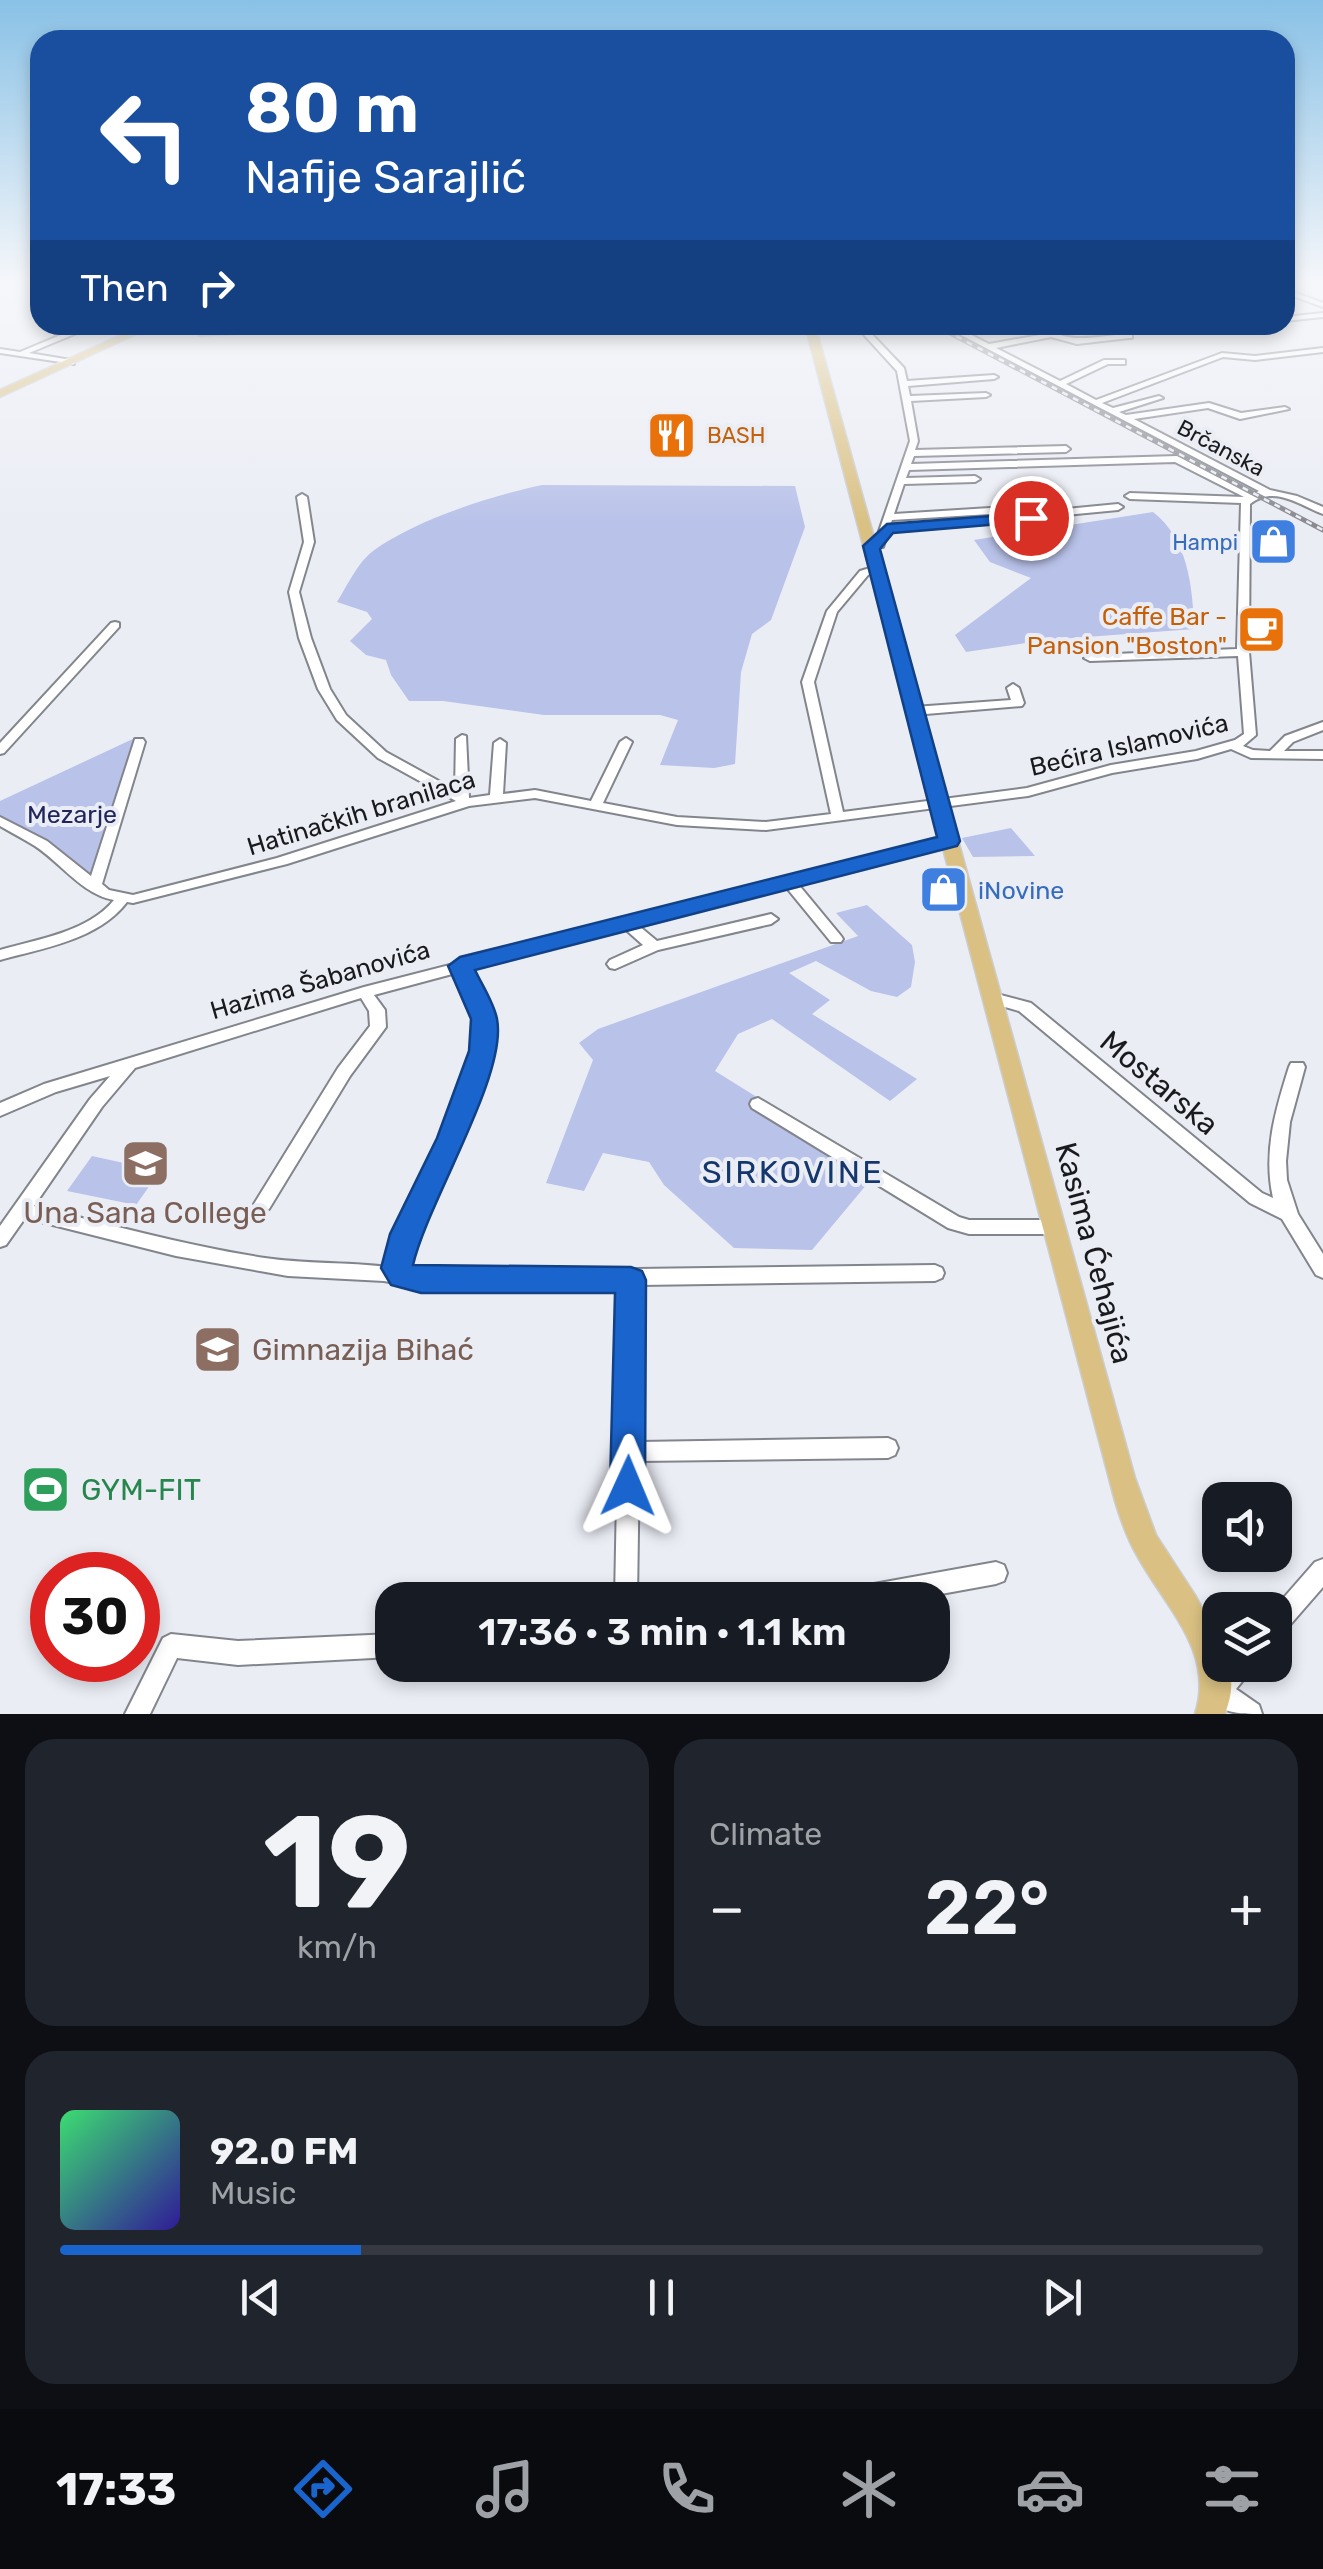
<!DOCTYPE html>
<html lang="en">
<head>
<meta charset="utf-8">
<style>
  :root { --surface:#171b24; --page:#20242c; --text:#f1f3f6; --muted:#9ea1a6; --line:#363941; --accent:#1a64ce }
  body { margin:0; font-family:Rubik,sans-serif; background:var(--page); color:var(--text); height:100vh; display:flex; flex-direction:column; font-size:38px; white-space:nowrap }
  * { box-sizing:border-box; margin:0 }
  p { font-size:32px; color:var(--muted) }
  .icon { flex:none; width:55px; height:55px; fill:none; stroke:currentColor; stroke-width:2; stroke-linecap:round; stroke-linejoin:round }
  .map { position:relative; height:1714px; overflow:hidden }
  .panel { display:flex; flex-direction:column; gap:25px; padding:25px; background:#0d0f14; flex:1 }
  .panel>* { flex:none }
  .top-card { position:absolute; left:30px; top:30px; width:1265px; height:305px; border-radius:30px; box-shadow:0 5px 15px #0003; background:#1a4fa0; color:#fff; overflow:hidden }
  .controls { position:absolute; left:1202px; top:1482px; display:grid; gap:20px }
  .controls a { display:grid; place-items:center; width:90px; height:90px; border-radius:20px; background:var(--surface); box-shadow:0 5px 15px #0003; font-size:50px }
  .speed { position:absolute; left:30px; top:1552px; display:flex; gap:20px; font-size:50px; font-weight:700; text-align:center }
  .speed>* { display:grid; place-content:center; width:130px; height:130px; border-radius:50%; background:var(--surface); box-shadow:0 5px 15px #0003; line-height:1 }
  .speed .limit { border:15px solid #d22; background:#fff; color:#111 }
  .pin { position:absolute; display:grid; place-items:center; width:85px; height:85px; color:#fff; margin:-42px; border:5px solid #fff; border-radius:50%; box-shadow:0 2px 10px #0007 }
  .me { position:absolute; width:110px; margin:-55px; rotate:1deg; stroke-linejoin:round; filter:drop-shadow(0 0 8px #0008) }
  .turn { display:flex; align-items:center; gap:35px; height:210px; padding:0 50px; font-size:45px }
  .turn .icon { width:130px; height:130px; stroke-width:2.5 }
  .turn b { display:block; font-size:70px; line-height:85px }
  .then { display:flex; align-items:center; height:95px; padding:0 50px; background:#0003; gap:20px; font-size:38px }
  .big { font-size:75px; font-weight:600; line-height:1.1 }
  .panel .tile { flex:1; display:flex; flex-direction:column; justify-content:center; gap:15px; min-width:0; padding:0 35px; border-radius:30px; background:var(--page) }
  .panel .dial { align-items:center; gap:0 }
  .dial b { font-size:130px; line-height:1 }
  .song { display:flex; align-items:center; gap:30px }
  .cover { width:120px; height:120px; border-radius:15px; background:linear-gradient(135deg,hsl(140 70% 55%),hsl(250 70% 35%)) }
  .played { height:10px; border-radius:5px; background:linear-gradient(90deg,var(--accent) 25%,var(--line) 25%) }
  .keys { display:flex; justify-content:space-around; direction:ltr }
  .heat { display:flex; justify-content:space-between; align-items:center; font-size:55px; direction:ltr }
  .panel .tiles { flex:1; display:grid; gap:25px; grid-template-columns:1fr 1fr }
  .tile:last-child { grid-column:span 2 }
  .trip { position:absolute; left:375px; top:1582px; width:575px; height:100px; border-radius:30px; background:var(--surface); box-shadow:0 5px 15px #0003; font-weight:600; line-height:100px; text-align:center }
  .menu { display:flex; height:160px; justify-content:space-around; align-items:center; background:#090b0e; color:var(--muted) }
  .menu .icon { width:70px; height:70px }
  .menu .active { color:var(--accent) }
  .menu b { font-size:45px; color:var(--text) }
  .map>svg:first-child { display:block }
  .green { fill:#b9c2e9 }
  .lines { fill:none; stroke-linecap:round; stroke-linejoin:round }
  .minor-casing { stroke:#83858d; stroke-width:4 }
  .major-casing { stroke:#cccdcd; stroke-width:3 }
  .minor { fill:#fff; fill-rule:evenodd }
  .major { fill:#dac183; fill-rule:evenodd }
  .rail-casing { stroke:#8a8b91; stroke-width:5 }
  .rail { stroke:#ebedf5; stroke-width:2.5; stroke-dasharray:6; stroke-linecap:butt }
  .route { fill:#1a64ce; stroke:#114186; stroke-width:2.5 }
  .labels { text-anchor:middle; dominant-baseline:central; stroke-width:8; stroke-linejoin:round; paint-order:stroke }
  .far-food-label { font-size:22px; fill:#c56008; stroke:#ebedf5; text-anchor:start }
  .far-street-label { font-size:22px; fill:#191a1d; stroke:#ebedf5 }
  .far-shop-label { font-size:22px; fill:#366cbe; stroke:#ebedf5; text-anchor:end }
  .food-label { font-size:25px; fill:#c56008; stroke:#ebedf5; text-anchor:end }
  .street-label { font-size:25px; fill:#191a1d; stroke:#ebedf5 }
  .park-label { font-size:25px; fill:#21265a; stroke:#ebedf5 }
  .shop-label { font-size:25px; fill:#366cbe; stroke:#ebedf5; text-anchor:start }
  .near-street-label { font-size:30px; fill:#191a1d; stroke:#ebedf5 }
  .near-education-label { font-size:30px; fill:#785e54; stroke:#ebedf5 }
  .near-leisure-label { font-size:30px; fill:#27864d; stroke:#ebedf5; text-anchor:start }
  .near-neighbourhood-label { font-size:32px; letter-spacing:2.5px; fill:#15386c; stroke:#ebedf5 }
</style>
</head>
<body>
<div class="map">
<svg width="1323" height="1714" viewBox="0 0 1323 1714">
  <rect width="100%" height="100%" fill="#ebedf5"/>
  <!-- green -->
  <path class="green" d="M203 325H320L309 332 197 337Z
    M542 485 795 486 805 527 771 620 752 634 741 672 735 764 714 768 660 765 678 720 660 715H544L443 701H409L391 675 386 660 366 655 350 641 372 619 367 612 337 602C347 586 358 562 373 551 415 520 491 496 542 485Z
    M1153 512C1188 539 1193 588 1194 629L1046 640 966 652 955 635 1031 578 990 562 974 540Z
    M137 737 139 742 94 887 0 821V801Z
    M1011 828 1035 856 973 857 962 838Z
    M867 905 912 945 915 962 911 987 897 997 871 991 816 961 789 973 830 1000 812 1014 917 1079 890 1101 772 1019 738 1034 715 1071 877 1172 812 1250 734 1248 664 1185 649 1162 603 1153 584 1191 546 1183 593 1060 579 1043 598 1029 858 936 836 913Z
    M92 1156 160 1171 136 1205 67 1191Z"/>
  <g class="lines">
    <defs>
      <path id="minor" d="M1285 289 1323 303V307L1285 293Z
        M1323 313V317L1285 321V317Z
        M855 325H863L904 368 907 381 994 375 998 377 994 379 908 386 910 396 986 393 990 395 986 397 911 401 918 441 915 450 1066 446 1070 449 1066 452 914 456 911 464 1177 456 1252 494 1259 491 942 325H952L989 344 1045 334 1040 330 1042 325H1050L1048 329C1074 346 1103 334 1132 334V338H1129L1077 344 1051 337 996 348 1060 381 1104 360H1125V364H1108L1066 384 1096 400 1222 353 1255 356 1323 348V352L1255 360 1223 357 1102 403 1113 408 1159 396 1163 398 1119 412 1126 415 1209 403 1241 413 1285 407 1289 409 1240 419 1208 408 1134 419 1270 490 1297 496 1323 507V514C1299 505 1274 485 1250 504L1249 652 1256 735 1243 746 1253 750 1270 751 1285 736 1323 722V730L1293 742 1284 751H1323V759L1251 758 1231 749 1197 759 1112 773 1028 796 766 830 677 825 535 798 469 806 287 864 133 903 127 902C98 940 43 948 0 960V950C38 939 88 932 114 900 83 895 61 863 35 846 24 839 12 833 0 826V817L47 841 91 876 135 739H143L145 742 102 884 109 890 133 895 277 858 456 801 378 758 337 720 318 689 299 638 289 592 304 542 297 497 302 494 307 497 314 542 299 592 311 638 330 689 346 715 386 752 455 790 456 739 462 735 466 736 469 798 490 795 494 743 500 739 506 743 503 794 535 790 591 801 620 742 626 738 632 742 603 803 677 817 766 822 831 814 802 682 827 611 860 571 877 566 882 569 868 575 837 612 814 682 843 812 1027 788 1111 765 1196 751 1235 740 1244 734 1238 656 1090 661 1084 658 1090 655 1237 649 1241 503 1130 499 1125 496 1130 493 1244 497 1175 462 909 470 906 478 975 476 980 479 975 482 904 484 894 514 990 508 995 511 990 514 892 520 890 526 1118 504 1123 507 1118 510 888 532 883 547 867 548V544L875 543 910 441 897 371Z
        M1202 325H1229L1183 331 1179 329Z
        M82 326 89 328 29 353 71 360H74V364L0 353V349L20 352Z
        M115 622 119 623V627L4 753 0 754V743L111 623Z
        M1013 684 1019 688 1024 703 1022 706 914 715 908 711 914 707 1011 700 1007 688Z
        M949 837 956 841 954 844 798 884 841 936 843 939 841 942H831L786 887 639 926 657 941 771 914 778 919 771 924 658 950 615 969 610 968 607 964 610 960 643 945 625 929 470 970C478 986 489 1002 491 1020 499 1082 432 1195 406 1255V1266L409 1270 421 1272 935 1265 942 1268 944 1273 942 1278 935 1281 640 1285 639 1442 888 1438 895 1441 898 1448 895 1455 888 1458 639 1461 637 1600H615L621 1285 421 1288 384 1281 288 1276 176 1256 25 1218 6 1245 0 1247V1226L90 1099 110 1076 56 1092 0 1116V1103L44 1084 364 987ZM456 973C465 989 475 1005 476 1024 479 1090 415 1193 388 1255V1267C347 1262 306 1264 265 1258 187 1246 111 1225 34 1206L102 1107 135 1068 361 998 369 1011 370 1026 338 1068 254 1204 257 1209 263 1211 269 1209 350 1076 386 1027 385 1010 374 995Z
        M993 993 1031 1003 1262 1193 1273 1198C1263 1153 1275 1111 1289 1067L1291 1063H1303L1305 1067 1290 1122 1286 1161 1287 1180 1298 1214 1323 1254V1278L1316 1275 1282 1219 1250 1203 1019 1011 988 1002 985 998 988 994Z
        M758 1098 959 1217 969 1220H1054L1060 1222 1063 1227 1060 1232 1054 1234H969L948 1228 752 1108 750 1104 752 1100Z
        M1323 1559V1587L1283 1633 1275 1637V1610H1273L1315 1562Z
        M996 1562 1004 1565 1007 1573 1004 1581 996 1584 908 1600H835L838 1592 846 1589Z
        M171 1634 238 1641 392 1634V1657L238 1665 177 1658 150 1714H125L163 1638Z
        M1225 1665H1253L1249 1673 1236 1689 1259 1705 1262 1714C1239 1714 1217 1714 1206 1691L1210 1683Z"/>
      <path id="major" d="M143 325H156L0 397V390Z
        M805 325H815L1135 1478 1156 1535 1195 1595 1219 1639 1220 1665H1228C1234 1683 1231 1697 1225 1714H1195C1215 1653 1167 1609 1139 1559 1128 1541 1121 1521 1115 1501Z"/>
    </defs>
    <!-- minor casing -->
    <use href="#minor" class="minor-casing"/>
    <!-- major casing -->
    <use href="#major" class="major-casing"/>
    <!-- minor -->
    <use href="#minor" class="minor"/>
    <!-- major -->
    <use href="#major" class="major"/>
    <defs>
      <path id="rail" d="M935 325 1323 530"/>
    </defs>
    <!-- rail casing -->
    <use href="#rail" class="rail-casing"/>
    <!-- rail -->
    <use href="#rail" class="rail"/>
  </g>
  <!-- sky -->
  <linearGradient id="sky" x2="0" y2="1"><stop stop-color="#89c1e6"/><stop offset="0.54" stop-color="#f6f7fa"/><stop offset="1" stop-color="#f6f7fa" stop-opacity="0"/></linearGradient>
  <rect width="1323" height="523" fill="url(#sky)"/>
  <!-- route -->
  <path class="route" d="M1031 513 1039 518 1037 521 893 533 880 549 960 841 957 846 475 970C482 985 494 1003 497 1019 508 1075 427 1203 413 1265L631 1267 642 1271 646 1280 645 1486 640 1498 628 1503 615 1498 610 1486 615 1293H421L391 1285 381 1268 390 1234 437 1138 469 1051 471 1019 448 966 460 957 937 837 863 546 887 524Z"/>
  <!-- icons -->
  <defs>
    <symbol id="restaurant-square" viewBox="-11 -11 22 22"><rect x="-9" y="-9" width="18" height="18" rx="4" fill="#e8710a" stroke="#ebedf5"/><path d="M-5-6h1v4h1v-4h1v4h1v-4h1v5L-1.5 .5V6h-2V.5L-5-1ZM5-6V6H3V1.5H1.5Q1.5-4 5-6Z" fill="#fff"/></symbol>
    <symbol id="shop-square" viewBox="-11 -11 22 22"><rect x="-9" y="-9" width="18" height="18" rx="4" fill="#3f7fe0" stroke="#ebedf5"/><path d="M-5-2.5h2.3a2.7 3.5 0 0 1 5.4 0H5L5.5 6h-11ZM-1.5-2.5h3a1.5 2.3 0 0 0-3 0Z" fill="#fff"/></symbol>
    <symbol id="cafe-square" viewBox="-11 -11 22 22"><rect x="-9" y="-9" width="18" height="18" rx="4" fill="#e8710a" stroke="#ebedf5"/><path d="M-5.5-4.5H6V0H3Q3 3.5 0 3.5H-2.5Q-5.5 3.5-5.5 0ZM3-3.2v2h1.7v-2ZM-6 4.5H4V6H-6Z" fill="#fff"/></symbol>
    <symbol id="school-square" viewBox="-11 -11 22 22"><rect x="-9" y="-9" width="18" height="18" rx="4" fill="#8d6e63" stroke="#ebedf5"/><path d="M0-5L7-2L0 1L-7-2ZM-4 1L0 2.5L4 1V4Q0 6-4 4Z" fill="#fff"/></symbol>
    <symbol id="stadium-square" viewBox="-11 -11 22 22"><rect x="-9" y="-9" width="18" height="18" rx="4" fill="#2e9e5b" stroke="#ebedf5"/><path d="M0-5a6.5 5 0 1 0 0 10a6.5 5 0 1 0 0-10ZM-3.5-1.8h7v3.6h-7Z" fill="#fff"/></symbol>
  </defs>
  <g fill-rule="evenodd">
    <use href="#restaurant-square" x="644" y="408" width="55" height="55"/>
    <use href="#shop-square" x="1246" y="514" width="55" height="55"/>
    <use href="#cafe-square" x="1234" y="602" width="55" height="55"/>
    <use href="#shop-square" x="916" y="862" width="55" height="55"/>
    <use href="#school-square" x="118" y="1136" width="55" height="55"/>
    <use href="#school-square" x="190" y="1322" width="55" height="55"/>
    <use href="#stadium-square" x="18" y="1462" width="55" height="55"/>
  </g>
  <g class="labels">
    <!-- far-food labels -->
    <g class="far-food-label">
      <text x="707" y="435">BASH</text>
    </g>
    <!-- far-street labels -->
    <g class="far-street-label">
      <text transform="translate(1221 448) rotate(28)">Brčanska</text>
    </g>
    <!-- far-shop labels -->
    <g class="far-shop-label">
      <text x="1238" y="542">Hampi</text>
    </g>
    <!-- food labels -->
    <g class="food-label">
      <text x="1227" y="616">Caffe Bar -<tspan x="1227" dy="29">Pansion "Boston"</tspan></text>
    </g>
    <!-- street labels -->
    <g class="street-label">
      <text transform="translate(1129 745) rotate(-13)">Bećira Islamovića</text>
      <text transform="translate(361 813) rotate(-17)">Hatinačkih branilaca</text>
      <text transform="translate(320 980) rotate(-16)">Hazima Šabanovića</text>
    </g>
    <!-- park labels -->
    <g class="park-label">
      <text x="72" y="814">Mezarje</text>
    </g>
    <!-- shop labels -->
    <g class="shop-label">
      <text x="978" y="890">iNovine</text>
    </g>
    <!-- near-street labels -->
    <g class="near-street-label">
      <text transform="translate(1159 1083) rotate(40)">Mostarska</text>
      <text transform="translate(1094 1253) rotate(75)">Kasima Ćehajića</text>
    </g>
    <!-- near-education labels -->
    <g class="near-education-label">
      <text x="145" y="1213">Una Sana College</text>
      <text x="252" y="1350" text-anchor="start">Gimnazija Bihać</text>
    </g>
    <!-- near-leisure labels -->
    <g class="near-leisure-label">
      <text x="81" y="1490">GYM-FIT</text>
    </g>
    <!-- near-neighbourhood labels -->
    <g class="near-neighbourhood-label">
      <text x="793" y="1172">SIRKOVINE</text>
    </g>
  </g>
</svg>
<div class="controls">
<a><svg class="icon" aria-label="sound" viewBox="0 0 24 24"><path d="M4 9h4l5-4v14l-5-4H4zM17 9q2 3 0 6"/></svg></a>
<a><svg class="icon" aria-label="layers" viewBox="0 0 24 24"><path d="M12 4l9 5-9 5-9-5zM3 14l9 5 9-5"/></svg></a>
</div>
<div class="speed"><div class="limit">30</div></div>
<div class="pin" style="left:1031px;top:518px;background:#d93025"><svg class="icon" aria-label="arrive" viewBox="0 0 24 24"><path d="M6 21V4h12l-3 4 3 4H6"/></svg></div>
<svg class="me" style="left:628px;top:1486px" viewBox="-20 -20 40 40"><path d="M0-17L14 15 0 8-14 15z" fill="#1a64ce" stroke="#fff" stroke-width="4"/></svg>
<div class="trip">17:36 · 3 min · 1.1 km</div>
<div class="top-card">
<div class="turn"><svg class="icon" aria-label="left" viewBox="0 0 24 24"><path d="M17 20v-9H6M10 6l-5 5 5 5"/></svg><div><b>80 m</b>Nafije Sarajlić</div></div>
<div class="then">Then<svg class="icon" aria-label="right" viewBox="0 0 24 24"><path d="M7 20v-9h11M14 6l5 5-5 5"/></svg></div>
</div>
</div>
<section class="panel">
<div class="tiles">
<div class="tile dial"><b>19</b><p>km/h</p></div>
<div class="tile"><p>Climate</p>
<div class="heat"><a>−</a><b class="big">22°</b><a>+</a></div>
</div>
<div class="tile">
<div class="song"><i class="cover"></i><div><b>92.0 FM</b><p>Music</p></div></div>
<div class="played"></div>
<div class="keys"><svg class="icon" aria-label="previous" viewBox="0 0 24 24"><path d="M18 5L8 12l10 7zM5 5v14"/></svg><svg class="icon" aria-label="pause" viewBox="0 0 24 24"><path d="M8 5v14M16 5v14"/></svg><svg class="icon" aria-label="next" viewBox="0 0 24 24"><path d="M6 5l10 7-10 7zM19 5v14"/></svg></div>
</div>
</div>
</section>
<nav class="menu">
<b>17:33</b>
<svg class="icon active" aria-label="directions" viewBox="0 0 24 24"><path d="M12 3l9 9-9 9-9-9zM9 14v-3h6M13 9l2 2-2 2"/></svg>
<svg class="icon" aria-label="music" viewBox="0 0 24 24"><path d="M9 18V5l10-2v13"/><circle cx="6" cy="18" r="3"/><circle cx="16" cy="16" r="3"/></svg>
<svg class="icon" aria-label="phone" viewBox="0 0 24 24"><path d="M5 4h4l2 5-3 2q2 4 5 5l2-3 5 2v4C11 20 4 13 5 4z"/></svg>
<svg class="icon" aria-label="climate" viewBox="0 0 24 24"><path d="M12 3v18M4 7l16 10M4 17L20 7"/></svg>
<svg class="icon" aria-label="car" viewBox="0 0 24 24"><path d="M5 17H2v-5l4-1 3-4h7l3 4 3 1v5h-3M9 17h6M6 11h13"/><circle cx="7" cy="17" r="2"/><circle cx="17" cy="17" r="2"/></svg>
<svg class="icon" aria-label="filters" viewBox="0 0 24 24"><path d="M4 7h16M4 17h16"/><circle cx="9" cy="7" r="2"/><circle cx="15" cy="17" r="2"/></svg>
</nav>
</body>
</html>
